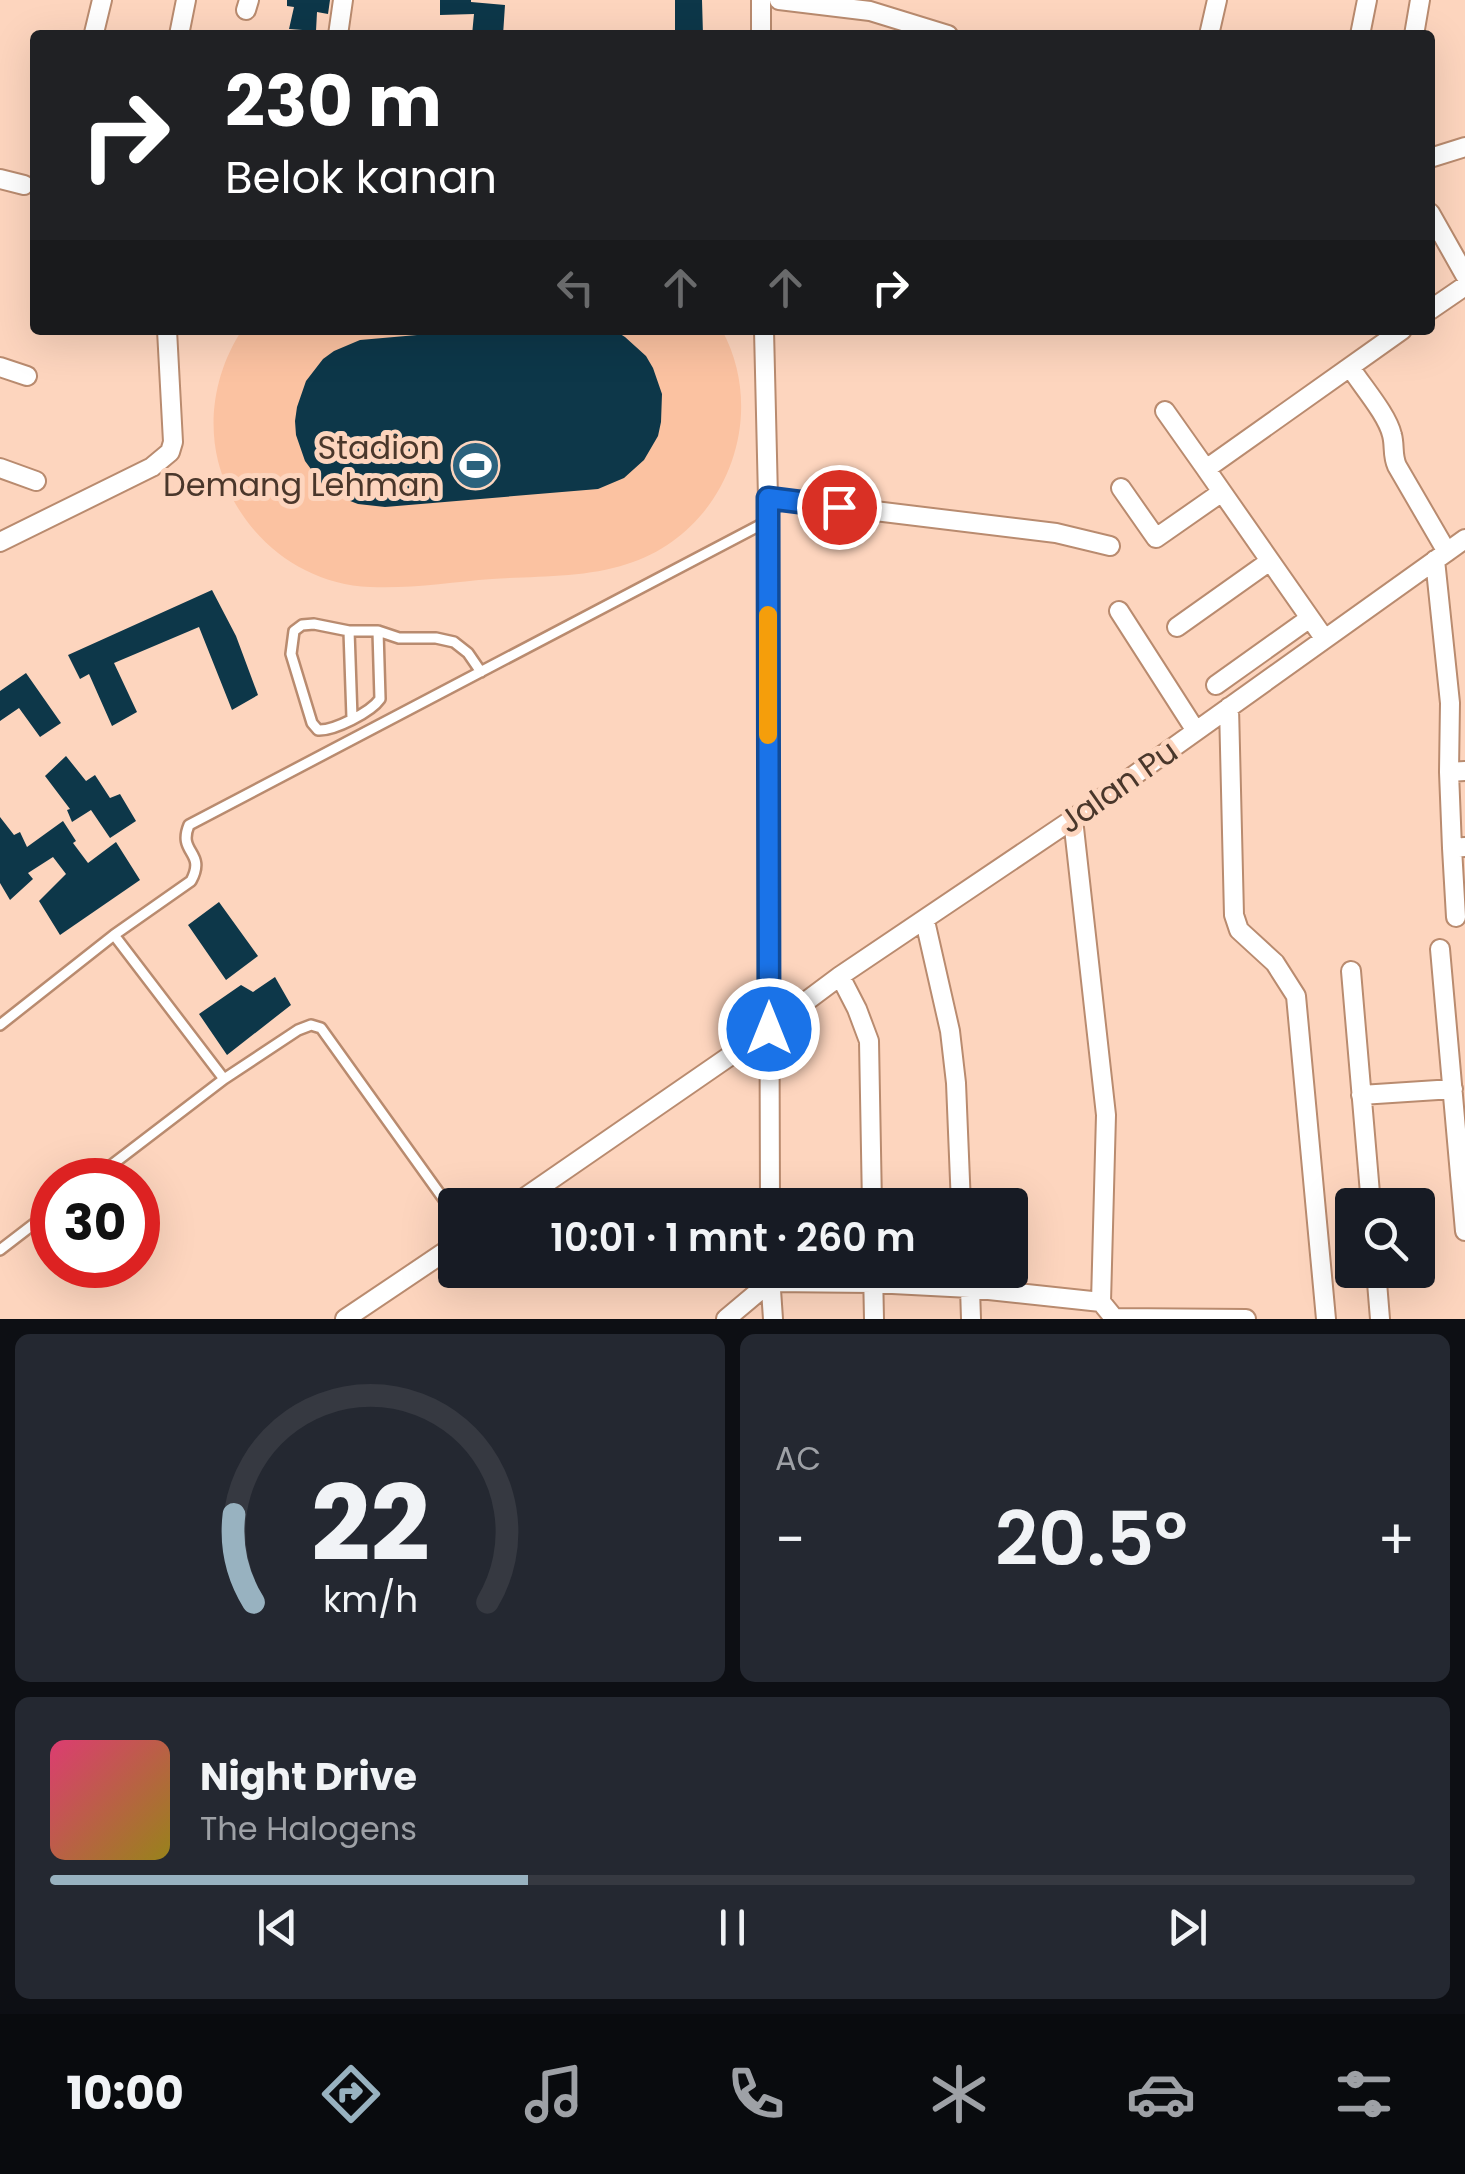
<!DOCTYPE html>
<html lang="id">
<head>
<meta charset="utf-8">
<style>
  :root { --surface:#171b24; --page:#242831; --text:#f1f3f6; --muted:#9ea1a6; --line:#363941; --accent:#98b2c0 }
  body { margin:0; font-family:Poppins,sans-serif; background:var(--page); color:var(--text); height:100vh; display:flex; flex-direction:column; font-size:38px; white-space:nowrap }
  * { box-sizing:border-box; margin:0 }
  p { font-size:32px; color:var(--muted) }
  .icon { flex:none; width:55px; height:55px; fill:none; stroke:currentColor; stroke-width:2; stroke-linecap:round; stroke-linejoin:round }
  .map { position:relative; height:1319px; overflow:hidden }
  .details { display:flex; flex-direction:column; gap:15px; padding:15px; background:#0d0f14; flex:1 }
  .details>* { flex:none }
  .hud { position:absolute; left:30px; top:30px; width:1405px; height:305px; border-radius:10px; box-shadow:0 10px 40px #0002; background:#202124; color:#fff; overflow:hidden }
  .fabs { position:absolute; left:1335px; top:1188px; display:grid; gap:20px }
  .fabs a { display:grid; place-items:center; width:100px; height:100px; border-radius:10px; background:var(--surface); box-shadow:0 10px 40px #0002; font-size:50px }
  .speed { position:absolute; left:30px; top:1158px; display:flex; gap:20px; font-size:50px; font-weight:700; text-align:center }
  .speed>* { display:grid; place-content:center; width:130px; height:130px; border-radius:50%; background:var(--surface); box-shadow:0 10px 40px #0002; line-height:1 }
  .speed .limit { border:15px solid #d22; background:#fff; color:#111 }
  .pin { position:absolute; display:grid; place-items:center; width:85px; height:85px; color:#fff; margin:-42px; border:5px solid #fff; border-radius:50%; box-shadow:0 2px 10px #0007 }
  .me { position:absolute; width:110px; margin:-55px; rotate:0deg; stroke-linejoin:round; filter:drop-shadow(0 0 8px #0008) }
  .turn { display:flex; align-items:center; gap:35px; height:210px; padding:0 30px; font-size:45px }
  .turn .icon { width:130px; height:130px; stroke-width:2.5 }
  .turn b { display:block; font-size:70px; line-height:85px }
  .lanes { display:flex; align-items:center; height:95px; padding:0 30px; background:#0003; justify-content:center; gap:50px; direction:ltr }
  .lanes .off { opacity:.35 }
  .big { font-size:75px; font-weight:600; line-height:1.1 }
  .details .card { flex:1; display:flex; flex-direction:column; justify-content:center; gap:15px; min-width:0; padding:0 35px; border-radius:15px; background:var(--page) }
  .details .dial { align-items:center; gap:0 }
  .dial svg { height:260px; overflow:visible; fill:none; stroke:var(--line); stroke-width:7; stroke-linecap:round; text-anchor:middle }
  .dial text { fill:var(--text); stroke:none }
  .song { display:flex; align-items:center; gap:30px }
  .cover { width:120px; height:120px; border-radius:15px; background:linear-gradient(135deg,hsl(340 70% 55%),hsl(50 70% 35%)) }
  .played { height:10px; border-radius:5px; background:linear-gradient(90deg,var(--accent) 35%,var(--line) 35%) }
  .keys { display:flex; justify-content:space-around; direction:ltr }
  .heat { display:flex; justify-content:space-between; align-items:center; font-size:55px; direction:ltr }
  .details .tiles { flex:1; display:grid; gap:15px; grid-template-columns:1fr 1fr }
  .card:last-child { grid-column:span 2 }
  .trip { position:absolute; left:438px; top:1188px; width:590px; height:100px; border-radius:10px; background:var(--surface); box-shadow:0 10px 40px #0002; font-weight:600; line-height:100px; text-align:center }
  .tab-bar { display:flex; height:160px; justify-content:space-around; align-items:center; background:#090b0e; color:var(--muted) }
  .tab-bar .icon { width:70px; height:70px }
  .tab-bar .on { color:var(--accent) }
  .tab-bar b { font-size:45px; color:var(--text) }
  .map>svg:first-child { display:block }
  .green { fill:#fbc2a1 }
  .building { fill:#0d3749 }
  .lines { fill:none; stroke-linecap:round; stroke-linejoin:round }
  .service-casing { stroke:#b98b6f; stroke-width:14 }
  .minor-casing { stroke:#b98b6f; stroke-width:22 }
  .service { stroke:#fff; stroke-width:9 }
  .minor { stroke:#fff; stroke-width:18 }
  .route-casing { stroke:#114b97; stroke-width:25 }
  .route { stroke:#1a73e8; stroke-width:18 }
  .slow { stroke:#f59e0b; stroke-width:18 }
  .labels { text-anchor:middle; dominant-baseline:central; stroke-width:10; stroke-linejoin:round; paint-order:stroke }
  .poi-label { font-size:32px; fill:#4a372b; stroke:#fdd5be; text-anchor:end }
  .street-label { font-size:32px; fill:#4a372b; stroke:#fdd5be }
</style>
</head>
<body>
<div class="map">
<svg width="1465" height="1319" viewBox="0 0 1465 1319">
  <rect width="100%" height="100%" fill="#fdd5be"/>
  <!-- green -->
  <path class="green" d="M242 330H722C770 419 724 534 627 564 585 578 536 576 492 579 452 582 410 589 370 587 297 584 236 531 218 461 207 416 217 368 242 330Z"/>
  <!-- building -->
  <path class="building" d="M287 0H330L328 14 317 12 316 31 289 29 294 7 287 6Z
    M440 0H471V2L505 5 503 35H472L474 14 440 15Z
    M675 0H702L703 35H675Z
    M474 330H614L625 337 646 356 653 368 662 394 661 422 658 436 644 460 624 478 598 489 385 507 358 504 345 499 322 484 305 461 296 435 295 421 297 407 306 381 323 359 334 351 360 340Z
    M212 590 236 636 258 695 232 710 199 627 114 663 137 712 112 726 89 674 80 679 68 655Z
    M26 673 61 723 40 737 19 708 0 721V691Z
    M66 756 86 781 95 775 110 798 120 794 136 821 110 838 91 810 72 822 67 810 70 809 45 776Z
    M0 817 14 835 20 832 27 847 63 821 76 841 73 843 88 863 116 842 140 880 60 935 39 901 66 874 53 857 28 873 33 879 10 900 0 883Z
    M219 902 258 956 226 980 188 925Z
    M275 977 291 1005 227 1055 199 1014 241 985 253 992Z"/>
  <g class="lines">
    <defs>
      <path id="service" d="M349 631 352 718
        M378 631 380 699C371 712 334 731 318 730L312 723 291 654 294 631 302 625 314 624 349 631H378L399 638H436L454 642 468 653 481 672
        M114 935 224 1079
        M0 1025 114 935 191 881C207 851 177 854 189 825L766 522
        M92 1180 224 1079 298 1030 311 1025 321 1028 455 1215
        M0 1250 52 1210"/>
      <path id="minor" d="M761 0V35
        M779 0 870 11 948 35
        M246 10 249 0
        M94 33 102 0
        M179 35 186 0
        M338 35 343 0
        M1209 35 1217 0
        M1360 35 1367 0
        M1414 35 1420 0
        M1430 158 1465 147
        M0 179 24 185
        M1430 213 1465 275
        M1430 310 1465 286
        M764 330 768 498 770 1205
        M0 367 27 376
        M1350 367C1362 386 1387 414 1392 435 1395 446 1392 455 1397 466L1447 552
        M1165 411 1206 469
        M0 468 36 481
        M1121 488 1156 538 1222 492
        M768 498 1056 533 1110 546
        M0 542 152 467 170 452 173 442 167 330
        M1435 560 1450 703 1449 772 1465 771
        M1119 611 1196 731
        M1177 627 1270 561
        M1324 638 1206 469 1402 330
        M1216 685 1310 618
        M1229 707 1234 915 1239 930 1275 963 1296 996 1326 1319
        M1449 772 1452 848 1465 847
        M1073 819 1106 1115 1101 1302
        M1452 848 1456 917
        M925 921 950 1031 956 1083 961 1205
        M1440 949 1465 1231
        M1351 971 1371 1205
        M840 976 857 1009 869 1041 872 1205
        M1361 1095 1453 1089
        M514 1205 769 1029 840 976 1073 819 1465 539
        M873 1270 874 1319
        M1376 1270 1380 1319
        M770 1275 773 1319
        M770 1282 873 1283 970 1288 1101 1302 1114 1318 1246 1319
        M970 1288 971 1319
        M345 1319 455 1245
        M726 1319 770 1282"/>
    </defs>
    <!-- service casing -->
    <use href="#service" class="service-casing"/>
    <!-- minor casing -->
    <use href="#minor" class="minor-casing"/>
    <!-- service -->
    <use href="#service" class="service"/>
    <!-- minor -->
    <use href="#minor" class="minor"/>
  </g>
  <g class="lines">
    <defs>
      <path id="route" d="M769 1029 768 498 839 507"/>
    </defs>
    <!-- route casing -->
    <use href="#route" class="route-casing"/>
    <!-- route -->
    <use href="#route" class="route"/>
    <!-- slow -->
    <path class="slow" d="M768 615V735"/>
  </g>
  <!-- icons -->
  <defs>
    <symbol id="stadium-disc" viewBox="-11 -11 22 22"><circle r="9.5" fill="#2b627d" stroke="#fdd5be"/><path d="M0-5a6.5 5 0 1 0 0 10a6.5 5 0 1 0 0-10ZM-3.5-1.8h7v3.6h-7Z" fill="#fff"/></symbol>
  </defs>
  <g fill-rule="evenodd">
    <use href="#stadium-disc" x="448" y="438" width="55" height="55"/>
  </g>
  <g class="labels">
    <!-- poi labels -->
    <g class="poi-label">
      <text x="440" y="447">Stadion<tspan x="440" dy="37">Demang Lehman</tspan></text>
    </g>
    <!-- street labels -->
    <g class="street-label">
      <text transform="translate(1118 786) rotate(-35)">Jalan Pu</text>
    </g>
  </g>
</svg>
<div class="fabs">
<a><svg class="icon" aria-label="search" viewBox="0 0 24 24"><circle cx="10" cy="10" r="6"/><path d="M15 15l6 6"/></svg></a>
</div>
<div class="speed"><div class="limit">30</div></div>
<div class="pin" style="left:839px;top:507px;background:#d93025"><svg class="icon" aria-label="arrive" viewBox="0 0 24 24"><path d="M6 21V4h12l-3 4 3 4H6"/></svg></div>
<svg class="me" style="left:769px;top:1029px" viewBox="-20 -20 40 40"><circle r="17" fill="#1a73e8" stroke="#fff" stroke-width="3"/><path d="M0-11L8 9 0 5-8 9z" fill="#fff"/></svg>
<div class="trip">10:01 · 1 mnt · 260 m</div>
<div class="hud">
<div class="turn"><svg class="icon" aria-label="right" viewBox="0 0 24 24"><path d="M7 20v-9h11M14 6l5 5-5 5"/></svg><div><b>230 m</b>Belok kanan</div></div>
<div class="lanes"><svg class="icon off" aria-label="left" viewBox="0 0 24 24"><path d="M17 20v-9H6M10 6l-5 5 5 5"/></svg><svg class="icon off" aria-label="ahead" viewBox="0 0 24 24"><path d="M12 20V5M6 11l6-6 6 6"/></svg><svg class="icon off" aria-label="ahead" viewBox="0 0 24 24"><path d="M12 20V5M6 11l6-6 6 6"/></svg><svg class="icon" aria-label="right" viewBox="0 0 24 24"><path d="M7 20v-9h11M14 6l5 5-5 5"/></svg></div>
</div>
</div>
<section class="details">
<div class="tiles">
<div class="card dial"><svg viewBox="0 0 100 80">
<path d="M14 69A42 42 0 1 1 86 69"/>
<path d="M14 69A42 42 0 0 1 8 42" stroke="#98b2c0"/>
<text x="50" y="56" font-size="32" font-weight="700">22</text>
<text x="50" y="72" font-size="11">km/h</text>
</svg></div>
<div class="card"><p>AC</p>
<div class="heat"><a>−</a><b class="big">20.5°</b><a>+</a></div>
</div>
<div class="card">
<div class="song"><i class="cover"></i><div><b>Night Drive</b><p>The Halogens</p></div></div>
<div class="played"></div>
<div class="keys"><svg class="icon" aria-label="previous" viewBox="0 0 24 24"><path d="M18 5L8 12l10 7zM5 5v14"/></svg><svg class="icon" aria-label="pause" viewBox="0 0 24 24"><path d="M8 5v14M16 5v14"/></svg><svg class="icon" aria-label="next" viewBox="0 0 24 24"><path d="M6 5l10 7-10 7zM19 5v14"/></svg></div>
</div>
</div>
</section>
<nav class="tab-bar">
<b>10:00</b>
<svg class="icon on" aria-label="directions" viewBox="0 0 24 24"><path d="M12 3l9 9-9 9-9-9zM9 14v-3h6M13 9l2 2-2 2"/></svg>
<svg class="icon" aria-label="music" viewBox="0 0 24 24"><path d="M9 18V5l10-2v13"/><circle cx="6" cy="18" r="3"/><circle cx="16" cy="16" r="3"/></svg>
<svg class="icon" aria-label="phone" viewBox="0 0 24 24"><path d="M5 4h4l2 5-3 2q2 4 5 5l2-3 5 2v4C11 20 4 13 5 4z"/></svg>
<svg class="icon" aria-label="climate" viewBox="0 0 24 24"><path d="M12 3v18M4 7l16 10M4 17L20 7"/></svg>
<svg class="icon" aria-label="car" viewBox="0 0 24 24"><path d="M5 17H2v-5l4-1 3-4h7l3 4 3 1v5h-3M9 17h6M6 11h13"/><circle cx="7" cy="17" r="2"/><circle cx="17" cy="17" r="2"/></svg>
<svg class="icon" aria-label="filters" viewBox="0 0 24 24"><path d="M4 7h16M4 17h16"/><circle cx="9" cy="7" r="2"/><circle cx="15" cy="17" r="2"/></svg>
</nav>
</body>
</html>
